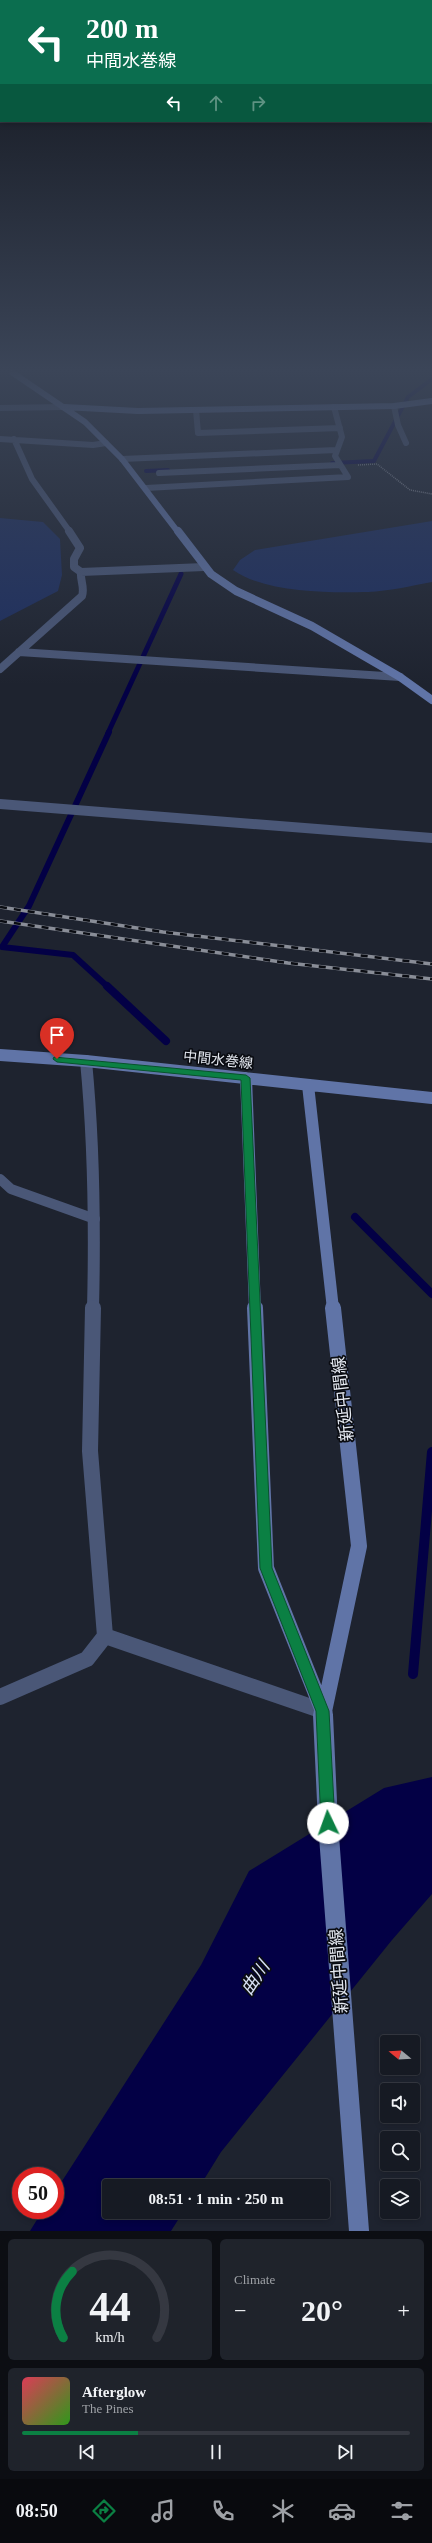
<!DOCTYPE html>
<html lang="en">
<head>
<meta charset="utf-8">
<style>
  :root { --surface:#161a23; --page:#1f232b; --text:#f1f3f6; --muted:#9ea1a6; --line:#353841; --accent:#0b8043 }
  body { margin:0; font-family:"Times New Roman","Noto Sans JP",serif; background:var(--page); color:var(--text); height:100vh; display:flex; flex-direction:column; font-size:15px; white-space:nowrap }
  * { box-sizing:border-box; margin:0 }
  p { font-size:13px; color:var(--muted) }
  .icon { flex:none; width:22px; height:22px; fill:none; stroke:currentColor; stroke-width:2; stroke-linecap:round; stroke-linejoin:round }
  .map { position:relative; height:2231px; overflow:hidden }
  .drawer { display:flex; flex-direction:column; gap:8px; padding:8px; background:#0c0e13; flex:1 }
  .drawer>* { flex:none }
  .banner { position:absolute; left:0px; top:0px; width:432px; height:122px; box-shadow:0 2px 6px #0003,0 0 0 1px var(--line); background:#0b6e4f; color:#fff; overflow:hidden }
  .needle { width:26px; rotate:288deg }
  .buttons { position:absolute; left:380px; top:2035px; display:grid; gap:8px }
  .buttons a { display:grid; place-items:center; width:40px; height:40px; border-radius:4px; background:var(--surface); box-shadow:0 2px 6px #0003,0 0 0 1px var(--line); font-size:20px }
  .speed { position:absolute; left:12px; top:2167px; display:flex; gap:8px; font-size:20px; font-weight:700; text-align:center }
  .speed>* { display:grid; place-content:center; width:52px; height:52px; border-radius:50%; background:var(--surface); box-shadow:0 2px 6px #0003,0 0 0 1px var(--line); line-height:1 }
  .speed .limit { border:6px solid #d22; background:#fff; color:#111 }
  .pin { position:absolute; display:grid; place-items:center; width:34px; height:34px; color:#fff; margin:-41px -17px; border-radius:50% 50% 50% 0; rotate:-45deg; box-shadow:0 0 4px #0007 }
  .pin .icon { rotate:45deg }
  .me { position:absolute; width:44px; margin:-22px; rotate:357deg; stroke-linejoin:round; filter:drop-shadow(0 0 3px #0008) }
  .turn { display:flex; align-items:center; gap:14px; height:84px; padding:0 20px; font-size:18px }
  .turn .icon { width:52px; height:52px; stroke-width:2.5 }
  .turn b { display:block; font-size:28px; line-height:34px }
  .lanes { display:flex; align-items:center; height:38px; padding:0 20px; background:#0003; justify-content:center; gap:20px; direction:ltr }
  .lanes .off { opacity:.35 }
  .big { font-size:30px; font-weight:600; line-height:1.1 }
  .drawer .card { flex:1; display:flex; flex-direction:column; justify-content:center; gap:6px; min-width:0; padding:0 14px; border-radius:6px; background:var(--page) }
  .drawer .dial { align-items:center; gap:0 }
  .dial svg { height:104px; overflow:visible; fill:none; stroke:var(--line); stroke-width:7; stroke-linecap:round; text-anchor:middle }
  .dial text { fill:var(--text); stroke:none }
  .song { display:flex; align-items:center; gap:12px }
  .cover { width:48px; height:48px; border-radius:6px; background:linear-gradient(135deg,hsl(350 70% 55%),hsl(110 70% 35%)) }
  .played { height:4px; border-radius:2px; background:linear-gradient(90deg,var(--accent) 30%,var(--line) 30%) }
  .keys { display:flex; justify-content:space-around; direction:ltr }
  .heat { display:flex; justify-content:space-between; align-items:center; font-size:22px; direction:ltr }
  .drawer .tiles { flex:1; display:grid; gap:8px; grid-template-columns:1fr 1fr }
  .card:last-child { grid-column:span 2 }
  .trip { position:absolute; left:102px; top:2179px; width:228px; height:40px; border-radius:4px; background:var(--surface); box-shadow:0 2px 6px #0003,0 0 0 1px var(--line); font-weight:600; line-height:40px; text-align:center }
  .tabs { display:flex; height:64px; justify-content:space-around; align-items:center; background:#090a0e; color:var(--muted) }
  .tabs .icon { width:28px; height:28px }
  .tabs .active { color:var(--accent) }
  .tabs b { font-size:18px; color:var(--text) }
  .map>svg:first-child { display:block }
  .green { fill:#1d2e5f }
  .water { fill:#030045 }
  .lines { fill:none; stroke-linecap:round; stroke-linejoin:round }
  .stream-far4 { stroke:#030045; stroke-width:4 }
  .stream-far3 { stroke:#030045; stroke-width:5 }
  .stream-far2 { stroke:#030045; stroke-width:6 }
  .stream-far1 { stroke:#030045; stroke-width:8 }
  .stream { stroke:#030045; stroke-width:10 }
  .path { stroke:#878b95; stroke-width:1.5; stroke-dasharray:1 1; stroke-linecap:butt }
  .lane { stroke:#4a5777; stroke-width:10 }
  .street-far4 { stroke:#4a5777; stroke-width:6 }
  .street-far3 { stroke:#4a5777; stroke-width:8 }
  .street-far2 { stroke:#4a5777; stroke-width:10 }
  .street-far1 { stroke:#4a5777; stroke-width:12 }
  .street { stroke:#4a5777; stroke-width:16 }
  .secondary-far4 { stroke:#6074a7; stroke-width:6 }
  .secondary-far3 { stroke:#6074a7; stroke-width:8 }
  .secondary-far2 { stroke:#6074a7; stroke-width:12 }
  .secondary-far1 { stroke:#6074a7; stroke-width:16 }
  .secondary { stroke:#6074a7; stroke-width:20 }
  .rail-casing { stroke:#898d97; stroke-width:3.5 }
  .rail { stroke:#0a0c12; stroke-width:2.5; stroke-dasharray:7; stroke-linecap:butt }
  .route { fill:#0b8043; stroke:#07532c }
  .labels { text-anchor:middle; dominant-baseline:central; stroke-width:3.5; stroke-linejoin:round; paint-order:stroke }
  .street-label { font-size:14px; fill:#e5e9f1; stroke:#0a0c12 }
  .near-street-label { font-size:17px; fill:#e5e9f1; stroke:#0a0c12 }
  .near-water-label { font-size:18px; font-style:italic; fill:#d8e1f6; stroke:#0a0c12 }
</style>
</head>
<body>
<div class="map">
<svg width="432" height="2231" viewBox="0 0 432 2231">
  <rect width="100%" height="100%" fill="#1e232f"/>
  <!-- green -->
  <path class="green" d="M0 518 43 522 60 539 62 575 58 591 0 621Z
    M432 521V582C411 586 389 591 368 592 328 593 266 593 233 570L240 560 255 550Z"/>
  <!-- water -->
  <path class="water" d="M432 1777V1894L392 1940 221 2152 200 2186H109V2212H183L171 2231H30L43 2210H55V2192L201 1965 249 1871 384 1788Z"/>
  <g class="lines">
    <!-- stream-far4 -->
    <path class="stream-far4" d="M332 463 374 461 408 397 432 379
      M146 471 168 470"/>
    <!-- stream-far3 -->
    <path class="stream-far3" d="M108 733 181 574"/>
    <!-- stream-far2 -->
    <path class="stream-far2" d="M108 987 73 955 2 947 29 906 109 732"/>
    <!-- stream-far1 -->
    <path class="stream-far1" d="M107 986 166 1041
      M355 1217 432 1294"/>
    <!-- stream -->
    <path class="stream" d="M413 1674 432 1452"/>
    <!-- path -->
    <path class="path" d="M358 465 377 464 410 490 432 494"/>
    <!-- lane -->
    <path class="lane" d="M0 1179 11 1189 95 1219"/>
    <!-- street-far4 -->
    <path class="street-far4" d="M394 406 398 425 406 443
      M0 408 64 407
      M196 410 198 433 340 428
      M0 439 93 445 106 443
      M14 439 32 479 70 532
      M122 459 336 450
      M159 473 340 465
      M146 488 348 477 335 456 342 437 334 407"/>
    <!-- street-far3 -->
    <path class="street-far3" d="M69 531 80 548 74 559V567L81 572 204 567
      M19 652 400 677
      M0 669 82 596C85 587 80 581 81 572"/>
    <!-- street-far2 -->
    <path class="street-far2" d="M0 804 432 838"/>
    <!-- street-far1 -->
    <path class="street-far1" d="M86 1061C94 1144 95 1226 93 1309"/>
    <!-- street -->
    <path class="street" d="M105 1636 323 1711
      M0 1697 87 1659 105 1636 90 1451 93 1308"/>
    <!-- secondary-far4 -->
    <path class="secondary-far4" d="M13 373 85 422 122 459 178 532
      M64 407 138 411 394 406 432 401"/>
    <!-- secondary-far3 -->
    <path class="secondary-far3" d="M178 531 211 574 236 591 312 626 400 677 432 700"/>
    <!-- secondary-far2 -->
    <path class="secondary-far2" d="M0 1055 86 1061 432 1098
      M246 1078 255 1309
      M308 1085 333 1309"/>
    <!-- secondary-far1 -->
    <path class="secondary-far1" d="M255 1308 266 1568 323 1711
      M323 1716 359 1546 333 1308"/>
    <!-- secondary -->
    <path class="secondary" d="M323 1715 328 1823 359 2231"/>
    <defs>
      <path id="rail" d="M0 907 163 932 432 964
        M0 921 288 963 432 979"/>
    </defs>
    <!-- rail casing -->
    <use href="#rail" class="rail-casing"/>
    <!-- rail -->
    <use href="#rail" class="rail"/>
  </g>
  <!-- sky -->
  <linearGradient id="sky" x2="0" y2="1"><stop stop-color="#10131a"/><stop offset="0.54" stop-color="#3b4558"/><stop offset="1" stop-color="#3b4558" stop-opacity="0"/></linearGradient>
  <rect width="432" height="685" fill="url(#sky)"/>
  <!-- route -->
  <path class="route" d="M54 1057 246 1075 250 1078 272 1568 329 1711 335 1823 333 1828 328 1830 323 1828 321 1823 316 1711 260 1568 241 1080 57 1062 53 1059Z"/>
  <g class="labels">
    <!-- street labels -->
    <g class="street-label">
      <text transform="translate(218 1060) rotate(6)">中間水巻線</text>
    </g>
    <!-- near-street labels -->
    <g class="near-street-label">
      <text transform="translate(343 1399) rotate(-96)">新延中間線</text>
      <text transform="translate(339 1971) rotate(-94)">新延中間線</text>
    </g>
    <!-- near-water labels -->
    <g class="near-water-label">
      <text transform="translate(255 1978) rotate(-56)">曲川</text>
    </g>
  </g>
</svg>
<div class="buttons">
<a><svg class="needle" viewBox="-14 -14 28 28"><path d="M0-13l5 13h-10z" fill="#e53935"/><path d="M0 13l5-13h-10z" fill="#9ea1a6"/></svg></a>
<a><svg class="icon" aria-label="sound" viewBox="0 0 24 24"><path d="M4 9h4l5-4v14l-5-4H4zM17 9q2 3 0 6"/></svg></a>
<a><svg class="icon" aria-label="search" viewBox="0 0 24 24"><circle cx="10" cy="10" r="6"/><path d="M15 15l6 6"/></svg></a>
<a><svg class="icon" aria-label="layers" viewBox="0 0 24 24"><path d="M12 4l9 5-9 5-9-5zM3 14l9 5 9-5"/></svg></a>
</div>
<div class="speed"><div class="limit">50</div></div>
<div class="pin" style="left:57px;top:1059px;background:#d93025"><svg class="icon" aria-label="arrive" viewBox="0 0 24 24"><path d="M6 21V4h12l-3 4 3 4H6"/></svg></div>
<svg class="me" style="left:328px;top:1823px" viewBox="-20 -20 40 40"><circle r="19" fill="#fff"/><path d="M0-13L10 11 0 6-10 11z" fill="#0b8043"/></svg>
<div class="trip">08:51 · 1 min · 250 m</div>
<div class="banner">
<div class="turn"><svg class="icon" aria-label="left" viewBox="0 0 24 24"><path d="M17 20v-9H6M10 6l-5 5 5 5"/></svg><div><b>200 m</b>中間水巻線</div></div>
<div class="lanes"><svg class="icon" aria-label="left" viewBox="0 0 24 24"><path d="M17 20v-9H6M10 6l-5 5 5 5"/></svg><svg class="icon off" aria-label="ahead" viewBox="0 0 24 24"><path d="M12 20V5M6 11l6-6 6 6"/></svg><svg class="icon off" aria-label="right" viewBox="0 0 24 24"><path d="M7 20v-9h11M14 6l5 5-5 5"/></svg></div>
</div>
</div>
<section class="drawer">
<div class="tiles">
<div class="card dial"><svg viewBox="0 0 100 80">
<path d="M14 69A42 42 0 1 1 86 69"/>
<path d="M14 69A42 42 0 0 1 21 18" stroke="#0b8043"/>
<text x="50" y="56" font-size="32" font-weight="700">44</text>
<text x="50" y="72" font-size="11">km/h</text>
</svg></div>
<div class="card"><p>Climate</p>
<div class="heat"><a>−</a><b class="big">20°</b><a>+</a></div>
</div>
<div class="card">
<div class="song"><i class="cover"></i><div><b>Afterglow</b><p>The Pines</p></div></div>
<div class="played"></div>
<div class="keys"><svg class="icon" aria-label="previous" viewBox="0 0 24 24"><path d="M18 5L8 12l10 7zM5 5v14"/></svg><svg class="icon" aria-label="pause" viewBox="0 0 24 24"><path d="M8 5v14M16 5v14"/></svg><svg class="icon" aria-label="next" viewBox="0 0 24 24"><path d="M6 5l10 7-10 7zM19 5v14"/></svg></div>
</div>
</div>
</section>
<nav class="tabs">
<b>08:50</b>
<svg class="icon active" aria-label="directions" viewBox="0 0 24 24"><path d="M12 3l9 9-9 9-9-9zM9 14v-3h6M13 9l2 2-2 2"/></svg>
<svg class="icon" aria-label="music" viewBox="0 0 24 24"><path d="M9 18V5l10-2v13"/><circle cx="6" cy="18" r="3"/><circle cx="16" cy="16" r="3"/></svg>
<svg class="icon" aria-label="phone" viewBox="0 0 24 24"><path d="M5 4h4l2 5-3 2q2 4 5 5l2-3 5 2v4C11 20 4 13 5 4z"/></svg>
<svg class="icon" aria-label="climate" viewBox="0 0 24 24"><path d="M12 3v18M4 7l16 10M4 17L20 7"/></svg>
<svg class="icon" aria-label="car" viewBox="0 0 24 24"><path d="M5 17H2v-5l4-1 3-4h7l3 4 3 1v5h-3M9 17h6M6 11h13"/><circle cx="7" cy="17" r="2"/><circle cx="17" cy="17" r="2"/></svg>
<svg class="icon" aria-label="filters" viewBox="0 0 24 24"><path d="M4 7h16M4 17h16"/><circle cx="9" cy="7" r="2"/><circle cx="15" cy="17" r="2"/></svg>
</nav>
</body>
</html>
